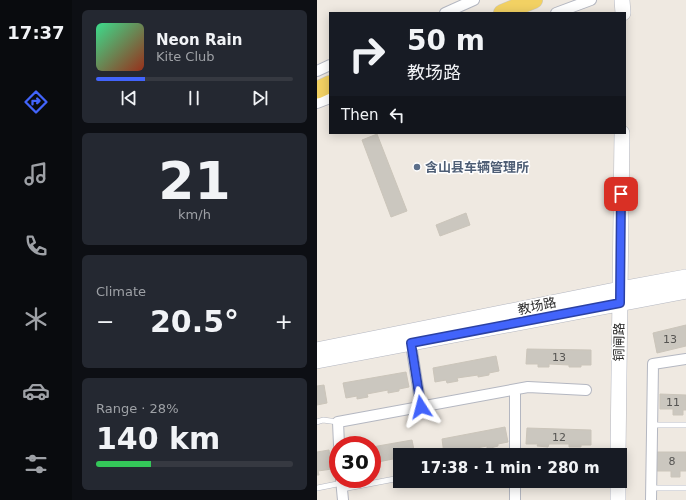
<!DOCTYPE html>
<html lang="en">
<head>
<meta charset="utf-8">
<style>
  :root { --surface:#171b24; --page:#242831; --text:#f1f3f6; --muted:#9ea1a6; --line:#363941; --accent:#4264fb }
  body { margin:0; font-family:"DejaVu Sans","Noto Sans SC",sans-serif; background:var(--page); color:var(--text); height:100vh; display:flex; flex-direction:column; font-size:15px; white-space:nowrap }
  * { box-sizing:border-box; margin:0 }
  p { font-size:13px; color:var(--muted) }
  .icon { flex:none; width:22px; height:22px; fill:none; stroke:currentColor; stroke-width:2; stroke-linecap:round; stroke-linejoin:round }
  .map { position:relative; flex:1; overflow:hidden }
  .details { display:flex; flex-direction:column; gap:10px; padding:10px; background:#0d0f14; width:245px }
  .details>* { flex:none }
  .hud { position:absolute; left:12px; top:12px; width:297px; height:122px; border-radius:0px; box-shadow:0 2px 10px #0003; background:#171b24; color:var(--text); overflow:hidden }
  .speed { position:absolute; left:12px; top:436px; display:flex; gap:8px; font-size:20px; font-weight:700; text-align:center }
  .speed>* { display:grid; place-content:center; width:52px; height:52px; border-radius:50%; background:var(--surface); box-shadow:0 2px 10px #0003; line-height:1 }
  .speed .limit { border:6px solid #d22; background:#fff; color:#111 }
  .pin { position:absolute; display:grid; place-items:center; width:34px; height:34px; color:#fff; margin:-17px; border-radius:8px; box-shadow:0 2px 6px #0006 }
  .me { position:absolute; width:44px; margin:-22px; rotate:351deg; stroke-linejoin:round; filter:drop-shadow(0 0 3px #0008) }
  .turn { display:flex; align-items:center; gap:14px; height:84px; padding:0 12px; font-size:18px }
  .turn .icon { width:52px; height:52px; stroke-width:2.5 }
  .turn b { display:block; font-size:28px; line-height:34px }
  .then { display:flex; align-items:center; height:38px; padding:0 12px; background:#0003; gap:8px; font-size:15px }
  .big { font-size:30px; font-weight:600; line-height:1.1 }
  .details .widget { flex:1; display:flex; flex-direction:column; justify-content:center; gap:6px; min-width:0; padding:0 14px; border-radius:6px; background:var(--page) }
  .details .dial { align-items:center; gap:0 }
  .dial b { font-size:52px; line-height:1 }
  .song { display:flex; align-items:center; gap:12px }
  .cover { width:48px; height:48px; border-radius:6px; background:linear-gradient(135deg,hsl(150 70% 55%),hsl(10 70% 35%)) }
  .played { height:4px; border-radius:2px; background:linear-gradient(90deg,var(--accent) 25%,var(--line) 25%) }
  .keys { display:flex; justify-content:space-around; direction:ltr }
  .heat { display:flex; justify-content:space-between; align-items:center; font-size:22px; direction:ltr }
  .charge { height:6px; border-radius:3px; background:linear-gradient(90deg,#34c759 28%,var(--line) 0) }
  .trip { position:absolute; left:76px; top:448px; width:234px; height:40px; border-radius:0px; background:var(--surface); box-shadow:0 2px 10px #0003; font-weight:600; line-height:40px; text-align:center }
  main { display:flex; flex:1; min-height:0 }
  .dock { display:flex; flex-direction:column; width:72px; justify-content:space-around; align-items:center; background:#090b0e; color:var(--muted) }
  .dock .icon { width:28px; height:28px }
  .dock .current { color:var(--accent) }
  .dock b { font-size:18px; color:var(--text) }
  .map>svg:first-child { display:block }
  .building { fill:#cbc7bf; stroke:#cbc5ba }
  .lines { fill:none; stroke-linecap:round; stroke-linejoin:round }
  .lane-casing { stroke:#b4b7c1; stroke-width:6 }
  .street-casing { stroke:#b4b7c1; stroke-width:12 }
  .secondary-casing { stroke:#b4b7c1; stroke-width:16 }
  .primary-casing { stroke:#c9c9c9; stroke-width:18 }
  .lane { stroke:#fff; stroke-width:5 }
  .street { stroke:#fff; stroke-width:10 }
  .secondary { stroke:#fff; stroke-width:15 }
  .primary { stroke:#f2d163; stroke-width:17 }
  .route-casing { stroke:#2b41a3; stroke-width:10 }
  .route { stroke:#4264fb; stroke-width:7 }
  .service-dot { fill:#5c6f8a; stroke:#fff; stroke-width:1.5 }
  .labels { text-anchor:middle; dominant-baseline:central; stroke-width:3; stroke-linejoin:round; paint-order:stroke }
  .number-label { font-size:11px; fill:#555452 }
  .service-label { font-size:13px; font-weight:bold; fill:#4e5e75; stroke:#fff; text-anchor:start }
  .street-label { font-size:13px; fill:#2e2e2e; stroke:#fff }
</style>
</head>
<body>
<main>
<nav class="dock">
<b>17:37</b>
<svg class="icon current" aria-label="directions" viewBox="0 0 24 24"><path d="M12 3l9 9-9 9-9-9zM9 14v-3h6M13 9l2 2-2 2"/></svg>
<svg class="icon" aria-label="music" viewBox="0 0 24 24"><path d="M9 18V5l10-2v13"/><circle cx="6" cy="18" r="3"/><circle cx="16" cy="16" r="3"/></svg>
<svg class="icon" aria-label="phone" viewBox="0 0 24 24"><path d="M5 4h4l2 5-3 2q2 4 5 5l2-3 5 2v4C11 20 4 13 5 4z"/></svg>
<svg class="icon" aria-label="climate" viewBox="0 0 24 24"><path d="M12 3v18M4 7l16 10M4 17L20 7"/></svg>
<svg class="icon" aria-label="car" viewBox="0 0 24 24"><path d="M5 17H2v-5l4-1 3-4h7l3 4 3 1v5h-3M9 17h6M6 11h13"/><circle cx="7" cy="17" r="2"/><circle cx="17" cy="17" r="2"/></svg>
<svg class="icon" aria-label="filters" viewBox="0 0 24 24"><path d="M4 7h16M4 17h16"/><circle cx="9" cy="7" r="2"/><circle cx="15" cy="17" r="2"/></svg>
</nav>
<section class="details">
<div class="widget">
<div class="song"><i class="cover"></i><div><b>Neon Rain</b><p>Kite Club</p></div></div>
<div class="played"></div>
<div class="keys"><svg class="icon" aria-label="previous" viewBox="0 0 24 24"><path d="M18 5L8 12l10 7zM5 5v14"/></svg><svg class="icon" aria-label="pause" viewBox="0 0 24 24"><path d="M8 5v14M16 5v14"/></svg><svg class="icon" aria-label="next" viewBox="0 0 24 24"><path d="M6 5l10 7-10 7zM19 5v14"/></svg></div>
</div>
<div class="widget dial"><b>21</b><p>km/h</p></div>
<div class="widget"><p>Climate</p>
<div class="heat"><a>−</a><b class="big">20.5°</b><a>+</a></div>
</div>
<div class="widget"><p>Range · 28%</p><b class="big">140 km</b><div class="charge"></div></div>
</section>
<div class="map">
<svg width="369" height="500" viewBox="0 0 369 500">
  <rect width="100%" height="100%" fill="#efe9e1"/>
  <!-- building -->
  <path class="building" d="M60 134 90 211 74 217 45 140Z
    M149 213 153 225 123 236 119 225Z
    M369 325V346L340 353 336 333Z
    M210 349 274 350V365H264V367H252V365L232 364V367H221V364H209Z
    M179 356 182 371 172 373V375L161 377V375L140 378 141 381 130 383 129 380 118 382 116 368Z
    M89 372 92 387 82 389V391L71 393V390L50 394 51 397 40 399V396L29 398 26 383Z
    M7 385 10 403 0 405V386Z
    M343 394 369 395V410H366V415H356V409H343Z
    M188 427 191 442 181 444V446L170 449V446L149 450 150 452 139 455 138 452 127 454 125 439Z
    M210 428 274 430V445H264V447H252V444H232L231 447 220 446 221 444H209Z
    M95 440 98 455H83V460L77 461 76 459 56 463V465H55V447Z
    M12 450 15 469 1 471 2 475H0V452Z
    M340 452H369V471H363V477H354V471H340Z"/>
  <g class="lines">
    <defs>
      <path id="lane" d="M0 422 6 420 21 422
        M334 425H369
        M0 488 25 483
        M334 488H369
        M25 489 83 478"/>
      <path id="street" d="M128 13 157 0
        M239 13 274 0
        M0 71 13 65
        M0 103 13 98
        M93 338 104 407
        M22 445 21 422 211 387 269 390
        M198 455V390
        M24 479 26 500
        M198 500V481
        M334 500 336 364 369 359"/>
      <path id="secondary" d="M305 0 306 13
        M0 350 303 289 369 277
        M0 361 369 291
        M301 455 305 133
        M301 500V481"/>
      <path id="primary" d="M185 13 217 0
        M0 90 13 84"/>
    </defs>
    <!-- lane casing -->
    <use href="#lane" class="lane-casing"/>
    <!-- street casing -->
    <use href="#street" class="street-casing"/>
    <!-- secondary casing -->
    <use href="#secondary" class="secondary-casing"/>
    <!-- primary casing -->
    <use href="#primary" class="primary-casing"/>
    <!-- lane -->
    <use href="#lane" class="lane"/>
    <!-- street -->
    <use href="#street" class="street"/>
    <!-- secondary -->
    <use href="#secondary" class="secondary"/>
    <!-- primary -->
    <use href="#primary" class="primary"/>
  </g>
  <g class="lines">
    <defs>
      <path id="route" d="M104 407 94 343 303 303 304 194"/>
    </defs>
    <!-- route casing -->
    <use href="#route" class="route-casing"/>
    <!-- route -->
    <use href="#route" class="route"/>
  </g>
  <!-- markers -->
  <circle class="service-dot" cx="100" cy="167" r="4"/>
  <g class="labels">
    <!-- number labels -->
    <g class="number-label">
      <text x="353" y="339">13</text>
      <text x="242" y="357">13</text>
      <text x="356" y="402">11</text>
      <text x="242" y="437">12</text>
      <text x="355" y="461">8</text>
    </g>
    <!-- service labels -->
    <g class="service-label">
      <text x="108" y="167">含山县车辆管理所</text>
    </g>
    <!-- street labels -->
    <g class="street-label">
      <text transform="translate(220 306) rotate(-12)">教场路</text>
      <text transform="translate(302 342) rotate(-89)">铜闸路</text>
    </g>
  </g>
</svg>
<div class="speed"><div class="limit">30</div></div>
<div class="pin" style="left:304px;top:194px;background:#d93025"><svg class="icon" aria-label="arrive" viewBox="0 0 24 24"><path d="M6 21V4h12l-3 4 3 4H6"/></svg></div>
<svg class="me" style="left:104px;top:407px" viewBox="-20 -20 40 40"><path d="M0-17L14 15 0 8-14 15z" fill="#4264fb" stroke="#fff" stroke-width="4"/></svg>
<div class="trip">17:38 · 1 min · 280 m</div>
<div class="hud">
<div class="turn"><svg class="icon" aria-label="right" viewBox="0 0 24 24"><path d="M7 20v-9h11M14 6l5 5-5 5"/></svg><div><b>50 m</b>教场路</div></div>
<div class="then">Then<svg class="icon" aria-label="left" viewBox="0 0 24 24"><path d="M17 20v-9H6M10 6l-5 5 5 5"/></svg></div>
</div>
</div>
</main>
</body>
</html>
